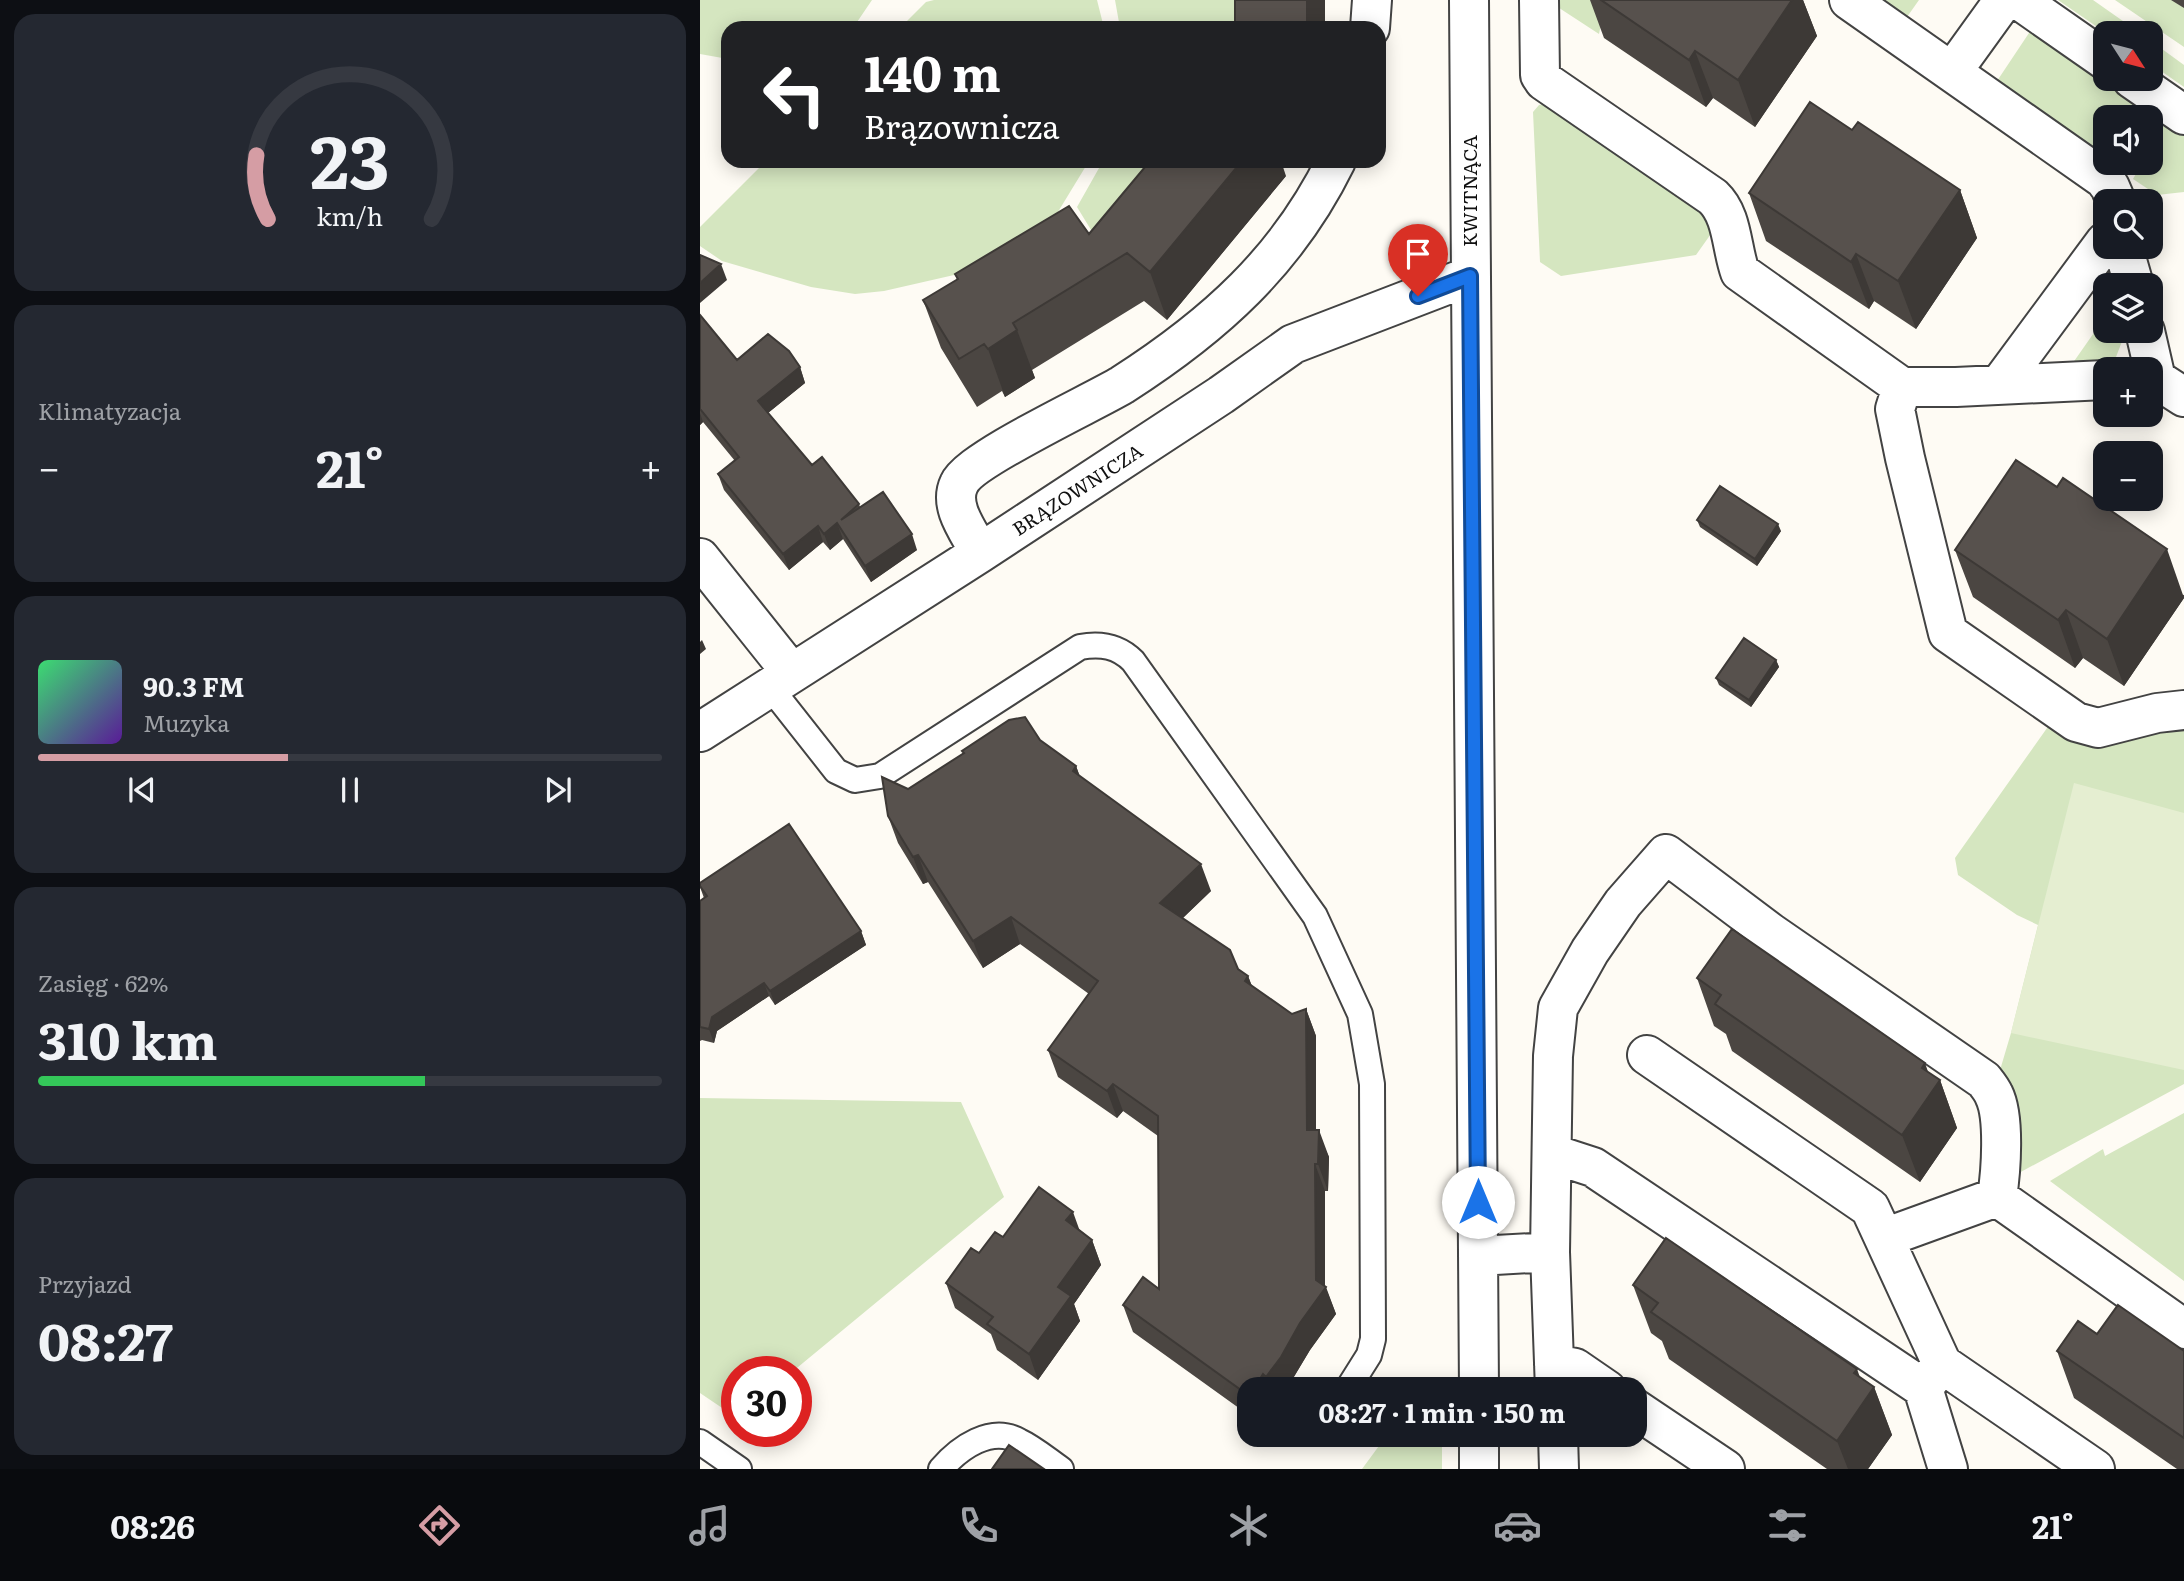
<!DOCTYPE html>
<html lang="pl">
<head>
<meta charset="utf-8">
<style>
  :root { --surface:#171b24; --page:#242831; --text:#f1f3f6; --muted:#9ea1a6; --line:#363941; --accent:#d59da4 }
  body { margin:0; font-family:Literata,serif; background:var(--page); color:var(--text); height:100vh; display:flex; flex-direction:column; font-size:26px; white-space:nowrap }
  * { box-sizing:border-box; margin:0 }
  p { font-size:23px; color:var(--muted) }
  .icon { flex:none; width:38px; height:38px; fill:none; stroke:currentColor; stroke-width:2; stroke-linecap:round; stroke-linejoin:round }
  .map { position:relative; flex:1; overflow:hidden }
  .details { display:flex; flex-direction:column; gap:14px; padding:14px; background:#0d0f14; width:700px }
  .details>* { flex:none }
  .banner { position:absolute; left:21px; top:21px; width:665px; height:147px; border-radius:21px; box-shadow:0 4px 18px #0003; background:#202124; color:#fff; overflow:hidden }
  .needle { width:46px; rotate:126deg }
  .fabs { position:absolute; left:1393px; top:21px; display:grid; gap:14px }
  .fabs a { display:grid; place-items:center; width:70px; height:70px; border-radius:14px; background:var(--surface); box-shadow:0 4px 18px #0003; font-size:35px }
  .speed { position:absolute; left:21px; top:1356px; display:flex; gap:14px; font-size:35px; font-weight:700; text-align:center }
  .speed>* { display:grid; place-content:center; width:91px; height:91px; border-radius:50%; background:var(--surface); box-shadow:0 4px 18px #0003; line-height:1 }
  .speed .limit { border:10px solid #d22; background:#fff; color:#111 }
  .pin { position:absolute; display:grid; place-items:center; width:60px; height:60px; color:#fff; margin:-72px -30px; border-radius:50% 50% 50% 0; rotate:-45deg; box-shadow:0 0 7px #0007 }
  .pin .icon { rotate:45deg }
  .me { position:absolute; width:77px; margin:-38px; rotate:0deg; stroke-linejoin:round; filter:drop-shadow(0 0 5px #0008) }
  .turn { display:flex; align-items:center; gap:24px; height:147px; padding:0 28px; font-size:32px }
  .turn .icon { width:91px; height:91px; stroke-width:2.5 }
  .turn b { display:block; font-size:49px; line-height:60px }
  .big { font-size:52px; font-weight:700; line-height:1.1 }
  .details .widget { flex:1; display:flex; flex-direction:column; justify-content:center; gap:10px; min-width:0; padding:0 24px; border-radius:21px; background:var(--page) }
  .details .dial { align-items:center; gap:0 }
  .dial svg { height:182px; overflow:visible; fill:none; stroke:var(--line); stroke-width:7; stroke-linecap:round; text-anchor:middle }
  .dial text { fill:var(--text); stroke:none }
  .song { display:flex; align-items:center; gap:21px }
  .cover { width:84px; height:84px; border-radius:10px; background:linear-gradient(135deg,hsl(140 70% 55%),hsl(270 70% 35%)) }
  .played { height:7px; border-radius:4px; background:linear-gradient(90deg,var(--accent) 40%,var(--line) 40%) }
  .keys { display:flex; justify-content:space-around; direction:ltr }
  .heat { display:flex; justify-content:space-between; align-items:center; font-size:38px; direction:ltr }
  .charge { height:10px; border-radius:5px; background:linear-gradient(90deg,#34c759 62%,var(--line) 0) }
  .trip { position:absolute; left:537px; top:1377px; width:410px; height:70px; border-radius:21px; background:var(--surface); box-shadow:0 4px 18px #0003; font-weight:700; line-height:70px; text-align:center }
  .dock { display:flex; height:112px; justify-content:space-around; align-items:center; background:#090b0e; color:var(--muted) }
  .dock .icon { width:49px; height:49px }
  .dock .current { color:var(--accent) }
  .dock b { font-size:32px; color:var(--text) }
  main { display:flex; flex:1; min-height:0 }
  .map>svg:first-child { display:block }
  .green { fill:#d5e6c0 }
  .pitch { fill:#e5eed1 }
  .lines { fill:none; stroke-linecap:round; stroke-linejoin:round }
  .service-casing { stroke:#434343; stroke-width:28 }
  .minor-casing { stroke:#434343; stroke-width:42 }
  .service { stroke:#fff; stroke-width:24 }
  .minor { stroke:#fff; stroke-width:38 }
  .wall { fill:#4b4642 }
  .shaded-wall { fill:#3d3936 }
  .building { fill:#57514d; stroke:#3d3936; stroke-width:2 }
  .route-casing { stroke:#114b97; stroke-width:18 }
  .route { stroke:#1a73e8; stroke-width:12 }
  .labels { text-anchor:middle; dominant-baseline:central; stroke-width:7; stroke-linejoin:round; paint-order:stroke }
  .street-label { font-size:19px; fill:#101010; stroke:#fff }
</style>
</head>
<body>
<main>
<section class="details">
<div class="widget dial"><svg viewBox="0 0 100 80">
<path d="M14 69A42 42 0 1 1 86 69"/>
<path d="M14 69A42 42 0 0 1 9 41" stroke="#d59da4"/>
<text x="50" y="56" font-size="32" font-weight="700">23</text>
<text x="50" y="72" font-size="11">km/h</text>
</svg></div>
<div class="widget"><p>Klimatyzacja</p>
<div class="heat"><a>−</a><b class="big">21°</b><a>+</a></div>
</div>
<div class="widget">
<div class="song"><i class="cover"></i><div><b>90.3 FM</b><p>Muzyka</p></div></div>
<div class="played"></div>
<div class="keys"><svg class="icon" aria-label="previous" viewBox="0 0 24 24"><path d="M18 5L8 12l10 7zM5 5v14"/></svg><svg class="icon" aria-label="pause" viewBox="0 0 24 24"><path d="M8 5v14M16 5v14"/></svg><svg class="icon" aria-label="next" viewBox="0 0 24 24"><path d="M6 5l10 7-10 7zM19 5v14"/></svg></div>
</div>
<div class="widget"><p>Zasięg · 62%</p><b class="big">310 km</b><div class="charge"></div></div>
<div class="widget"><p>Przyjazd</p><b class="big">08:27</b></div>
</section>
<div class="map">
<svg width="1484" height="1469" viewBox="0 0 1484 1469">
  <rect width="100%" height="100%" fill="#fefbf4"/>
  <!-- green -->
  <path class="green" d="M0 0H172L153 28H28V59L0 54Z
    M234 0H397L404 28H200L226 2Z
    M415 0H544V28H420Z
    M850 0H906L899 34 850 2Z
    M1167 0H1219L1202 24Z
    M1358 0H1393L1440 33H1406Z
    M1415 0H1484V47Z
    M1331 30 1456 116 1451 126V117H1405V162L1295 84Z
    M1451 41 1484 65V87L1451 64Z
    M850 103 997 197 1013 231 996 255 861 276 840 262 833 112 839 105Z
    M1465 121 1484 134V192L1457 195 1433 179 1442 163H1451V147Z
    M66 161H389L350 225 276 270 184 291 155 294 111 287 22 261 0 246V227Z
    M403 161H494L396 238 377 207Z
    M1405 317V331H1426L1416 357 1406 366 1340 372 1336 361 1370 367Z
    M1352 721 1484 722V1084L1317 1174 1295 1087 1311 1033 1338 925 1317 915 1258 875 1255 858Z
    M0 1098 261 1102 304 1197 92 1372H37V1418L0 1393Z
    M1484 1113V1281L1350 1181 1403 1149 1405 1156Z
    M687 1435H742V1469H662Z"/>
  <!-- pitch -->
  <path class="pitch" d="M1374 783 1484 813V1070L1311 1033Z"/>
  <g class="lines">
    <defs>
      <path id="service" d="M69 686 136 771 155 780 180 776 380 647C401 643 418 646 433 661L615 916 660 1014 672 1084 673 1339 669 1355 647 1390
        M0 1442 39 1469
        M241 1469C259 1448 291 1425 319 1441 334 1448 348 1460 361 1469"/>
      <path id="minor" d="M769 0 779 1390
        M839 0 840 75 844 81 1013 197C1033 216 1031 247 1040 272L1202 387H1256L1405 380
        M1149 0 1404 179 1410 187 1416 201
        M1319 0 1405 60
        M670 28 672 0
        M1252 72 1304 0
        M1432 79 1484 115
        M1420 247 1426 257 1434 285
        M1445 331 1456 379 1484 397
        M1300 384 1405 242
        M1202 387 1195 409 1205 458 1248 633 1376 722 1398 728 1457 713 1484 710
        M280 553C270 533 248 507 259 484 270 459 392 403 422 385 514 326 587 261 636 161
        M0 558 91 672
        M0 732 280 553 521 395 593 344 770 276
        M947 1055 1170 1208 1242 1364 1395 1469
        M853 1154 893 1167 1223 1388
        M1184 1238 1297 1197 1484 1329
        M778 1256 850 1252
        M854 1364 875 1368 907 1390
        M1239 1368 1223 1388 1248 1469
        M855 1390 850 1252 853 1056 858 1008 890 951 923 903 966 854 1071 933 1284 1080C1288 1085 1292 1090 1294 1095 1305 1117 1301 1172 1297 1197
        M934 1408 1025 1469
        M779 1435V1469
        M858 1435 859 1469"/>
    </defs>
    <!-- service casing -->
    <use href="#service" class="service-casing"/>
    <!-- minor casing -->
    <use href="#minor" class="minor-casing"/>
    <!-- service -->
    <use href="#service" class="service"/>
    <!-- minor -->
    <use href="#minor" class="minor"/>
  </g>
  <!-- wall -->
  <path class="wall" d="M890 0H1103L1117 36 1055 127 1013 98 1006 107 904 38Z
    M1471 0H1484V8Z
    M1152 130 1260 190 1277 238 1216 329 1174 301 1169 309 1066 241 1049 193Z
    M586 176 467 320 444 301 332 370 335 378 305 397 302 391 277 407 241 348 223 300 257 280 255 274 389 234Z
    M0 315 37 360 100 367 105 383 68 413 112 465 159 504 160 507 217 550 171 582 143 539 130 550 123 542 89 570 24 490 18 474 35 461 3 422 0 425Z
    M997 520 1081 531 1057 566 1000 527Z
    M1255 550 1484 595V598L1424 686 1383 658 1375 668 1273 597Z
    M1076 660 1079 667 1051 707 1019 685 1016 678Z
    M340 740 376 766 380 777 511 891 483 918 538 969 548 976 552 986 592 1014 606 1009 616 1036V1130L629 1157 628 1191H625V1286L636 1314 610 1350 586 1390H550V1416L433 1332 423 1305 459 1289 458 1136 423 1111 417 1118 358 1077 348 1050 389 994 320 944 283 968 228 882 223 884 198 843 188 816 208 789 264 754 262 751Z
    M0 883 161 931 166 945 75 1005 69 996 17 1031 14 1043 2 1040 0 1041V901L4 898 0 887Z
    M997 978 1228 1072 1240 1080 1257 1128 1220 1182 1032 1051 1026 1034 1014 1026Z
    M380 1230 392 1240 401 1265 374 1304 380 1321 338 1380 297 1350 291 1334 255 1308 246 1283 279 1253 303 1237Z
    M933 1285 1160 1377 1174 1387 1192 1435 1168 1469H1127L969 1359 962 1341 951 1333Z
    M1397 1334 1484 1351V1469H1477L1374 1398 1357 1351Z"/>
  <!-- shaded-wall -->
  <path class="shaded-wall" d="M607 0H625V28H607Z
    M1092 0H1103L1117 36 1055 127 1038 80Z
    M995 51 1013 98 1006 107 989 60Z
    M542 161H581L586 176 467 320 450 272Z
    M1260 190 1277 238 1216 329 1198 281Z
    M1156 254 1174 301 1169 309 1151 262Z
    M21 264 27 280 0 303V283Z
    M317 330 335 378 305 397 288 349Z
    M100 367 105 383 63 417 58 401Z
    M0 413 3 422 0 425Z
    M137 523 143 539 130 550 124 534Z
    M1078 524 1081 531 1057 566 1055 559Z
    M118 526 123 542 89 570 83 554Z
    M212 534 217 550 171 582 165 566Z
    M1467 549 1484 598 1424 686 1407 639Z
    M1366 610 1383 658 1375 668 1358 620Z
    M2 640 6 649 0 654V642Z
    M1076 660 1079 667 1051 707 1049 700Z
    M376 766 386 793 373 771Z
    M218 855 228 882 223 884 213 857Z
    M501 864 511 891 470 930 460 903Z
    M311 917 320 944 283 968 273 941Z
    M161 931 166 945 75 1005 70 991Z
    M548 976 558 1003 545 981Z
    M64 983 69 996 17 1031 14 1043 9 1029 12 1017Z
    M606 1009 616 1036V1157L607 1130Z
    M1225 1063 1234 1089 1240 1080 1257 1128 1220 1182 1202 1135 1222 1068Z
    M413 1084 423 1111 417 1118 407 1091Z
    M619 1130 629 1157 628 1191 618 1164Z
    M615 1164 625 1191V1288L626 1287 636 1314 610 1350 586 1390H571L566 1377 600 1323 616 1280Z
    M373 1212 382 1237 366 1220Z
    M392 1240 401 1265 374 1304 380 1321 338 1380 329 1354 358 1287Z
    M1157 1369 1167 1397 1174 1387 1192 1435 1168 1469H1148L1137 1441 1154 1373Z
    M563 1374 569 1390H553Z"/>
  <!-- building -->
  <path class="building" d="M535 0H607V28H535Z
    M901 0H1092L1038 80 995 51 989 60Z
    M1110 102 1152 130 1158 122 1260 190 1198 281 1156 254 1151 262 1049 193Z
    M450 161H542L450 272 427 253 313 323 317 330 288 349 284 344 259 359 223 300 258 279 255 274 369 206 389 234Z
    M0 255 21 264 0 283Z
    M0 315 37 360 68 334 89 351 100 367 58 401 112 465 122 457 159 504 141 520 183 492 212 534 165 566 137 523 124 534 118 526 83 554 18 474 39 457 0 409Z
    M1316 460 1357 487 1363 478 1467 549 1407 639 1366 610 1358 620 1255 550Z
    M1020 486 1078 524 1055 559 997 520Z
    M1044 638 1076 660 1049 700 1016 678Z
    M325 717 340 740 376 766 373 771 501 864 460 903 530 950 538 969 548 976 545 981 592 1014 606 1009 607 1130H619L618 1164H615L616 1280 626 1287 600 1323 581 1357 566 1377 563 1374 553 1390H550V1394L548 1395 423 1305 443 1277 459 1289 458 1116 413 1084 407 1091 348 1050 398 981 311 917 273 941 218 855 213 857 188 816 182 777 208 789 264 753 262 751 309 720Z
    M89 824 161 931 70 991 64 983 12 1017 9 1029 0 1027V901L7 896 0 886V883Z
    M1032 929 1225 1063 1222 1068 1240 1080 1202 1135 1015 1004 1021 995 997 978Z
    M339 1187 373 1212 366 1220 392 1240 358 1287 371 1296 329 1354 287 1324 293 1317 246 1283 271 1248 279 1253 295 1232 303 1237Z
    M966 1238 1157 1369 1154 1373 1174 1387 1137 1441 951 1312 958 1303 933 1285Z
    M1418 1305 1484 1351V1438L1357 1351 1378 1321 1397 1334Z
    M309 1445 344 1469H292Z"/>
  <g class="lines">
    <defs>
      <path id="route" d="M718 296 770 276 778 1202"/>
    </defs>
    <!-- route casing -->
    <use href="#route" class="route-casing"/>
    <!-- route -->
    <use href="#route" class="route"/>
  </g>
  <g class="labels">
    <!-- street labels -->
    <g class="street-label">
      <text transform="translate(769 191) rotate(-90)">KWITNĄCA</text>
      <text transform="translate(377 489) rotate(-33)">BRĄZOWNICZA</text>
    </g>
  </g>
</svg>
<div class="fabs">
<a><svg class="needle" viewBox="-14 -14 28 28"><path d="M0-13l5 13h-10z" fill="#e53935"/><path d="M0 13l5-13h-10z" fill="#9ea1a6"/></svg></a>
<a><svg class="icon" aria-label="sound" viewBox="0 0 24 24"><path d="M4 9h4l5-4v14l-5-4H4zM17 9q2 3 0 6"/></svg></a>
<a><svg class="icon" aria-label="search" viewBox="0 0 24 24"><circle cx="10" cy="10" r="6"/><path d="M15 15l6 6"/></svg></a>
<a><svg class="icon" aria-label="layers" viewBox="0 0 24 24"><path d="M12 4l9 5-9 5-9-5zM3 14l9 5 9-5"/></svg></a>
<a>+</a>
<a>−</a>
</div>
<div class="speed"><div class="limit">30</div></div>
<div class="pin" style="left:718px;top:296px;background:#d93025"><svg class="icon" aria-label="arrive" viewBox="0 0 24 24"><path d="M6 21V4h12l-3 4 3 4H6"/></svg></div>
<svg class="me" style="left:778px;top:1202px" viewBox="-20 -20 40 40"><circle r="19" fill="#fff"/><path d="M0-13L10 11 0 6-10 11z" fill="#1a73e8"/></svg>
<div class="trip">08:27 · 1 min · 150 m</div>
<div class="banner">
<div class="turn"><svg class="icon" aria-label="left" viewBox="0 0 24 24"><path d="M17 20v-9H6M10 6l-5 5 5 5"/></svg><div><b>140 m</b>Brązownicza</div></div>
</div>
</div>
</main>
<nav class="dock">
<b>08:26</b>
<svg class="icon current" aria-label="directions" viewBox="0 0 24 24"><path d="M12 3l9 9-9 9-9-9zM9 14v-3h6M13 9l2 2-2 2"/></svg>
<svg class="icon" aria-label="music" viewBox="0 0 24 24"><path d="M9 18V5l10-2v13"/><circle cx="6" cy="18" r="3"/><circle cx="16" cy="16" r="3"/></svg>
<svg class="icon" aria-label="phone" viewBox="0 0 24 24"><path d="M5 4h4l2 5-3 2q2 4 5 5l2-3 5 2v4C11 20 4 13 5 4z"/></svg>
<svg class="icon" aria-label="climate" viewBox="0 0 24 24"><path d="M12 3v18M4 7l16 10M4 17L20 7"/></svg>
<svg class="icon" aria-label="car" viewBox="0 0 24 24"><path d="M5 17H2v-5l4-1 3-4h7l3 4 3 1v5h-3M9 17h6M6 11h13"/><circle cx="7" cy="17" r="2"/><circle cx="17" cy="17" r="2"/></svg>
<svg class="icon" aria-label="filters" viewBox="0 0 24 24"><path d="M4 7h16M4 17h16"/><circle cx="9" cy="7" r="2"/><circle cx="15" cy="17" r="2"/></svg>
<b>21°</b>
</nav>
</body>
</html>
